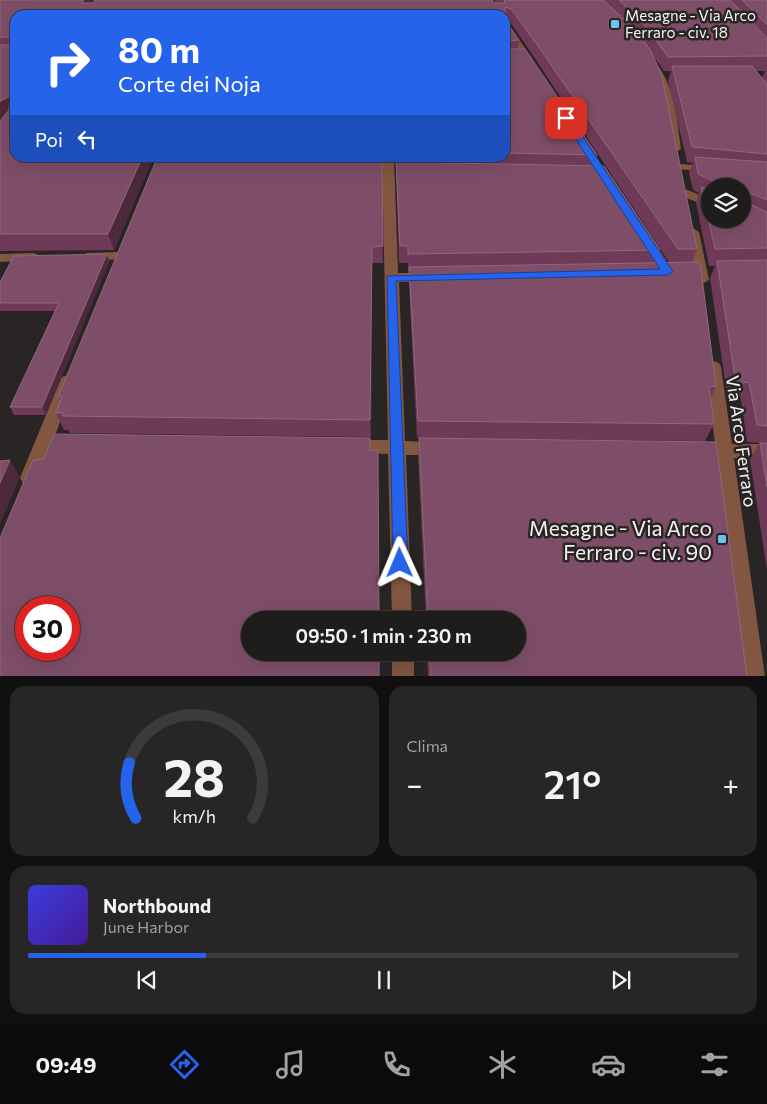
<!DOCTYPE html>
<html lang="it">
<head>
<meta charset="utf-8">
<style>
  :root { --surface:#1f1c1c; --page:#272525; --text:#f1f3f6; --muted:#a1a1a3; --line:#3c3a3b; --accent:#2563eb }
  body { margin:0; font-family:Commissioner,sans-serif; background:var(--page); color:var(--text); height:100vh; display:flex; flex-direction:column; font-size:19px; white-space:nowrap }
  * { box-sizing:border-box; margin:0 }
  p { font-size:16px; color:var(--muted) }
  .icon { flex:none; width:28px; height:28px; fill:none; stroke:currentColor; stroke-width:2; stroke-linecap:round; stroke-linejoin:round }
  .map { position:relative; height:676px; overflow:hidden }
  .drawer { display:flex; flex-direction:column; gap:10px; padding:10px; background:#110f0f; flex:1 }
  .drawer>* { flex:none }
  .banner { position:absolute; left:10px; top:10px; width:500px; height:152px; border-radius:15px; box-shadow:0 5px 20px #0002,0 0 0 1px var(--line); background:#2563eb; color:#fff; overflow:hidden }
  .buttons { position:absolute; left:701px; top:178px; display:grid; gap:10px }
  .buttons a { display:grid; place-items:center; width:50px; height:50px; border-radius:50%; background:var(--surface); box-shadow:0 5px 20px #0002,0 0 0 1px var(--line); font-size:25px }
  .speed { position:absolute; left:15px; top:596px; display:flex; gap:10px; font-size:25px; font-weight:700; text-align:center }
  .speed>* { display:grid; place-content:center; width:65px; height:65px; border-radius:50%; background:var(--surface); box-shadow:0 5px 20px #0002,0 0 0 1px var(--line); line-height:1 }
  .speed .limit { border:8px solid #d22; background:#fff; color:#111 }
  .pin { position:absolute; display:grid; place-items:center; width:42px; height:42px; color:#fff; margin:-21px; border-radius:10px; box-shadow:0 2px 8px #0006 }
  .me { position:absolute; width:55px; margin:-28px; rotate:359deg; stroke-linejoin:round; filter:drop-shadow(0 0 4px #0008) }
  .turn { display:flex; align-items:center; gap:18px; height:105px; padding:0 25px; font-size:22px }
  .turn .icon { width:65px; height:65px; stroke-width:2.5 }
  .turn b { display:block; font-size:35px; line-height:42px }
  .then { display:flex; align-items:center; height:48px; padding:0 25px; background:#0003; gap:10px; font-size:19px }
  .big { font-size:38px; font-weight:600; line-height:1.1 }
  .drawer .widget { flex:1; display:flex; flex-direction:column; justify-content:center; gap:8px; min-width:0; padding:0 18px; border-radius:15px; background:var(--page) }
  .drawer .dial { align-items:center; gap:0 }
  .dial svg { height:130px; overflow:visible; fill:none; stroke:var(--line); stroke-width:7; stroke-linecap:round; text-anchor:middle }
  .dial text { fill:var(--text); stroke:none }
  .song { display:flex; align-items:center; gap:15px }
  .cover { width:60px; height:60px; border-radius:8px; background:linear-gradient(135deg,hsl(240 70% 55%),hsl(260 70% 35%)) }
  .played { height:5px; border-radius:2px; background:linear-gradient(90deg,var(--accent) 25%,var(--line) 25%) }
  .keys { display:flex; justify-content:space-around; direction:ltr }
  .heat { display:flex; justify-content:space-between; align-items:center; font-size:28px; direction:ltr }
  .drawer .tiles { flex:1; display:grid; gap:10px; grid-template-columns:1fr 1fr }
  .widget:last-child { grid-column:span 2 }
  .trip { position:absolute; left:241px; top:611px; width:285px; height:50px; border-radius:25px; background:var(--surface); box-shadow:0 5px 20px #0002,0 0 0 1px var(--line); font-weight:600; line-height:50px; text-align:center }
  .menu { display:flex; height:80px; justify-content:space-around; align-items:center; background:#0c0b0b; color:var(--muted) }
  .menu .icon { width:35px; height:35px }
  .menu .on { color:var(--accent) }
  .menu b { font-size:22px; color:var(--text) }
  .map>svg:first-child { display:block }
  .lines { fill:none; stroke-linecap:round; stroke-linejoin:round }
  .street { fill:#825640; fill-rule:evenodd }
  .wall { fill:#6f3a57; fill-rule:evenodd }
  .shaded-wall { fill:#4d293c }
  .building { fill:#7e4e68; stroke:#90687d; fill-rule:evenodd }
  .route { fill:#2563eb; stroke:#184099 }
  .poi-dot { fill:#6ac3f1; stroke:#292525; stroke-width:2 }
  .labels { text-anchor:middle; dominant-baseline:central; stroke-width:5; stroke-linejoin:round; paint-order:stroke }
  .far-poi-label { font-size:15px; fill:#f6f3f3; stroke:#292525; text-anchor:start }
  .street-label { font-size:18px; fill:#f6f3f3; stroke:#292525 }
  .near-poi-label { font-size:21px; fill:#f6f3f3; stroke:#292525; text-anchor:end }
</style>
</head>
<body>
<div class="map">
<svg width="767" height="677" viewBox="0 0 767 677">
  <rect width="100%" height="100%" fill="#292525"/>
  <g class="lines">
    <!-- street -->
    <path class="street" d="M505 22 508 23 537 66 535 68 527 66 505 31Z
      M656 66 659 67C675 91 677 120 681 148L680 150 676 151 671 148 663 97 651 69Z
      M382 158H394L398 273H429L436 277 429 281 399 282 405 441 444 443 447 448 444 453 438 455H406L412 620H392L388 454 345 452 342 447 345 442 351 440H388Z
      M680 164 711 166 717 169 711 172 676 169V165Z
      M685 189 710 199V207L681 196V190Z
      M693 228 699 232 709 280 702 284 695 280 687 232Z
      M646 236 651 237 672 269 674 272 672 275H662L640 240Z
      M118 252 125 256 123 259 87 261 80 257 87 253Z
      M32 253 37 254 39 257 37 260 0 262V254Z
      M713 361 719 363 721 367 732 444H767V458H734L765 677H743L716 458 693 456 690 451 693 446 715 444 705 367 707 363Z
      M68 375 74 377 76 381 55 435 77 437 80 442 77 447 49 449 35 483 29 485 23 483 20 478 60 381 62 377Z
      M392 652H414V677H392Z"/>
  </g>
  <!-- wall -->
  <path class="wall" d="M0 0 496 3 494 0H767V570L750 460 759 443 747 442 741 399 728 401 710 278 715 266H709L696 203 699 193 693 190 689 173 693 163 687 162 668 81 671 71H664L652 54 697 249 692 262 716 386 711 399 714 424 705 441 501 439 747 677H428L427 652H518V620H426L418 455 419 438H417L409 284V271H408V263H399L396 167 394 158H505V15L15 158H153L114 250 0 251ZM506 21 510 22 534 57 669 262 656 263 660 250 595 165 597 155 518 49 519 40ZM756 71H765L762 78ZM710 186H742L710 219Z
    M382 158 383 263H372L371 437 70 433 68 430H64L56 413 61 401 58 397Z
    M107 254 109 262 46 415H14L10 407 55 311H0V282Z"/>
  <!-- shaded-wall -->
  <path class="shaded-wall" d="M84 0H97L87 15 82 3Z
    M10 96 15 110 0 128V102L1 101Z
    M142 158H153L114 250 108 234Z
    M107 254 109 262 46 415 42 407Z
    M372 263 371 437 370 420Z
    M10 460 20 477 0 524V483Z"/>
  <!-- building -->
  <path class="building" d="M0 0H84L82 3H93L95 0H492L494 3H505L504 0H603L635 29 651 51 662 76 697 249H678L536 43 511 9 505 7V18V15H15V158H142L108 234H0V121L9 110 10 96 1 101 0 102V45H11V37H0Z
    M619 0H730L767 38V56L668 57 647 28Z
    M742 0H767V25Z
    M505 20 519 40 505 41V49H525L597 155 505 153Z
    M672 66H752L767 84V154L692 147Z
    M695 157 767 162V200L749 193 745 202 767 212V248L715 249 701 187 710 190V219H742V186H717L718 183 698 174Z
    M157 158H382L383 246 372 247 370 420 62 416 63 413H56L62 397H58Z
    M396 162 604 166 660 250 408 254V246H400Z
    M107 254 42 407H10L59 303H0V282L14 256Z
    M767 260V426L757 425 749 382 736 384 717 261Z
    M700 262 716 386 709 387 714 424 418 421 409 267Z
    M54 434 370 438V450H378L379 620H250V652H379V677H0V538L33 460 44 459ZM26 608H69V650H26Z
    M419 438 716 442 747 677H431L429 652H518V620H428Z
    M760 443H767V487Z
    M10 460 0 483V461Z"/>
  <!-- route -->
  <path class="route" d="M563 116H569L673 272 667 275 396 281 408 563 406 567 400 569 395 567 393 563 387 276 660 269 562 118Z"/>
  <!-- markers -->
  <g class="poi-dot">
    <rect x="610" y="19" width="10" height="10" rx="2.5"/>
    <rect x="717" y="534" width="10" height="10" rx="2.5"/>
  </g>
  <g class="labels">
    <!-- far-poi labels -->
    <g class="far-poi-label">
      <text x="625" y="15">Mesagne - Via Arco<tspan x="625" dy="17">Ferraro - civ. 18</tspan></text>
    </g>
    <!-- street labels -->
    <g class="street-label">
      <text transform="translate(742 441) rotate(82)">Via Arco Ferraro</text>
    </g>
    <!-- near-poi labels -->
    <g class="near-poi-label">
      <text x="712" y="527">Mesagne - Via Arco<tspan x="712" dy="24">Ferraro - civ. 90</tspan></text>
    </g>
  </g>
</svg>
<div class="buttons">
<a><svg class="icon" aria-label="layers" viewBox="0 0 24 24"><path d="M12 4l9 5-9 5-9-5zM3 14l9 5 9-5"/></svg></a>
</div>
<div class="speed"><div class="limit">30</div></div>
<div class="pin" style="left:566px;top:118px;background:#d93025"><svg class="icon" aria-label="arrive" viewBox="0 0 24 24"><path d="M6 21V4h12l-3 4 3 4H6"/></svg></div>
<svg class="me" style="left:400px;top:563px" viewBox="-20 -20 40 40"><path d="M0-17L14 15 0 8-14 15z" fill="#2563eb" stroke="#fff" stroke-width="4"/></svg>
<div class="trip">09:50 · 1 min · 230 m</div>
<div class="banner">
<div class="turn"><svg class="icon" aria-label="right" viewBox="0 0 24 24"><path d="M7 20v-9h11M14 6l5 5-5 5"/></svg><div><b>80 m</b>Corte dei Noja</div></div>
<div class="then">Poi<svg class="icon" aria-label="left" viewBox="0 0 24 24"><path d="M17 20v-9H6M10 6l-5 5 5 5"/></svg></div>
</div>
</div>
<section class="drawer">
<div class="tiles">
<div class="widget dial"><svg viewBox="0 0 100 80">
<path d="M14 69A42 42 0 1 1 86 69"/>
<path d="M14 69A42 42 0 0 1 10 35" stroke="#2563eb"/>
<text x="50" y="56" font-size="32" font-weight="700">28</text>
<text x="50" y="72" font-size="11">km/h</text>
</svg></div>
<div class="widget"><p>Clima</p>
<div class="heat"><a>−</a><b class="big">21°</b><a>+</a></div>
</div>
<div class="widget">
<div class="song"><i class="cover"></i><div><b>Northbound</b><p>June Harbor</p></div></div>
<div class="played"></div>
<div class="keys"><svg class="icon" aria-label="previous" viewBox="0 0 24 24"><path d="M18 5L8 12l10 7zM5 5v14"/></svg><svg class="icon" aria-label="pause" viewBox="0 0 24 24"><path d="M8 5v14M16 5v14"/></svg><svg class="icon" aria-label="next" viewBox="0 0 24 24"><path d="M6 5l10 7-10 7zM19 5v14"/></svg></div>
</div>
</div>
</section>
<nav class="menu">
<b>09:49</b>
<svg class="icon on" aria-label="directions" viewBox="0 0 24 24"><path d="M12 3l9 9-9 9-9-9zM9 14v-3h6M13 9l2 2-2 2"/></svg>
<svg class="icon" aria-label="music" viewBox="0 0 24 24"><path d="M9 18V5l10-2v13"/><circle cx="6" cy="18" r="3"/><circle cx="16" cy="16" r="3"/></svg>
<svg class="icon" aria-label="phone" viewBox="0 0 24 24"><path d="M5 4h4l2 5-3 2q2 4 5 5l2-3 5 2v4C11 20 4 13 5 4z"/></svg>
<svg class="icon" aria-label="climate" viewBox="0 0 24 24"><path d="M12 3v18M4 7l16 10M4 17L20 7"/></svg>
<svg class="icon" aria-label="car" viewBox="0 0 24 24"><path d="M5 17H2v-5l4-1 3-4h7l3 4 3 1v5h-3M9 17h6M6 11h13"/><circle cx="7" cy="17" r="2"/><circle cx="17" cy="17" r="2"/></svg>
<svg class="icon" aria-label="filters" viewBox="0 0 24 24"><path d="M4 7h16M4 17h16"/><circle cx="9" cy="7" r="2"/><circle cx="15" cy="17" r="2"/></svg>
</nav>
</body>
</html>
